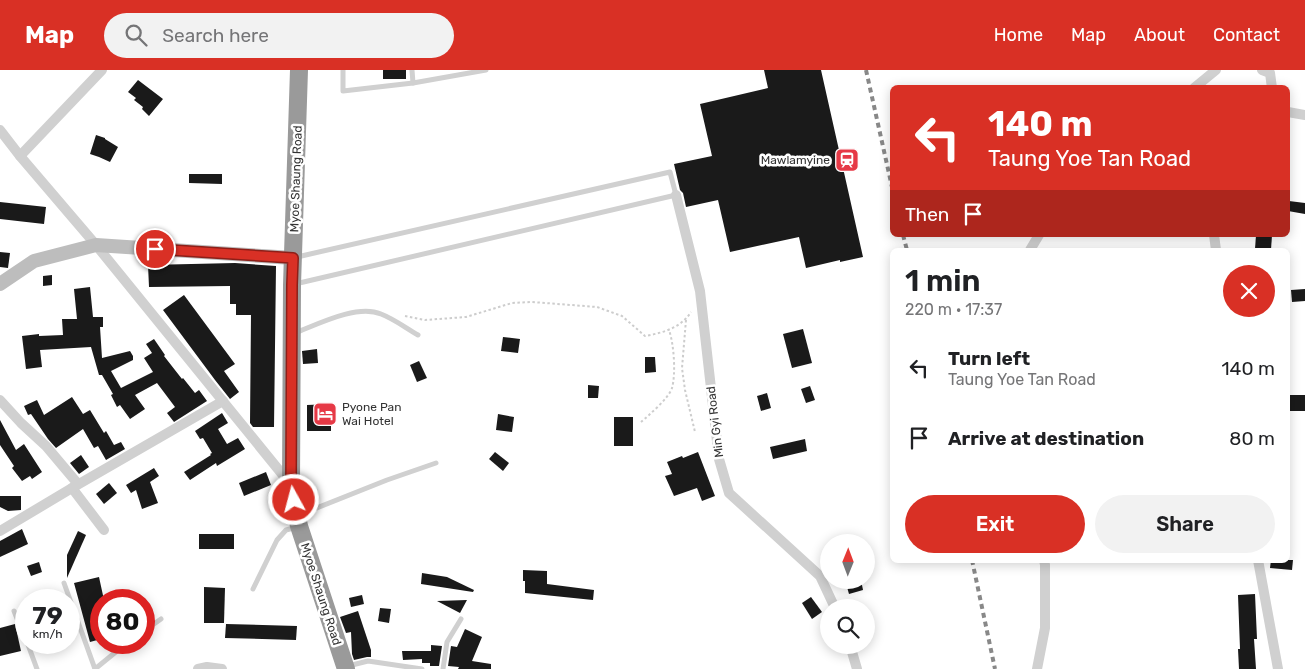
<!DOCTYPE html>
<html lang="en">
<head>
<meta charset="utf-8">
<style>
	:root { --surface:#fff; --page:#f2f2f2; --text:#202124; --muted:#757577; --accent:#d93025 }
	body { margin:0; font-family:Rubik,sans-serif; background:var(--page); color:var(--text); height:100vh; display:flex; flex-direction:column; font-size:19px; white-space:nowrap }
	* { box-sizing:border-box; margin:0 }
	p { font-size:16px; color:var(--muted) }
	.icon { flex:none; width:28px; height:28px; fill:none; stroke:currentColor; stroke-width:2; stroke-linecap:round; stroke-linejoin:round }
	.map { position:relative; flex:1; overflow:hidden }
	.side { position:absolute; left:890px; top:178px; width:400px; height:315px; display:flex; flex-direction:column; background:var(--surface); border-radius:8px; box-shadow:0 2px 12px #0003 }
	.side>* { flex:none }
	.hud { position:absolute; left:890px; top:15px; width:400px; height:152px; border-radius:8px; box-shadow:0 2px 12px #0003; background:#d93025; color:#fff; overflow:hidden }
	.needle { width:32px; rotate:1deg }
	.controls { position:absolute; left:820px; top:464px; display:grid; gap:10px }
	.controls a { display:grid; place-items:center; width:55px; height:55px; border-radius:50%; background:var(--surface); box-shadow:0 2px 12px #0003; font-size:25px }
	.speed { position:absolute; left:15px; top:519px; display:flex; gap:10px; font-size:25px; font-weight:700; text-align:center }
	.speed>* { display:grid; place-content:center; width:65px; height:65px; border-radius:50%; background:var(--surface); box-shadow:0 2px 12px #0003; line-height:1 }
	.speed small { font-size:12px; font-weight:400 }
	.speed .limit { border:8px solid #d22; background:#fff; color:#111 }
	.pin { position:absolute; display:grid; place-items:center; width:42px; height:42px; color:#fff; margin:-21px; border:2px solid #fff; border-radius:50%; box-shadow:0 1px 5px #0007 }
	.me { position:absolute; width:55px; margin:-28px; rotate:353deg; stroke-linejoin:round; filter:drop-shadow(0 0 4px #0008) }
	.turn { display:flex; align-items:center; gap:18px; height:105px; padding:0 15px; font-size:22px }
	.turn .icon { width:65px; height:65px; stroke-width:2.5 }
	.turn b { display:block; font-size:35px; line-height:42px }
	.then { display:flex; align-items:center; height:48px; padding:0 15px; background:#0003; gap:10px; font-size:19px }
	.round { display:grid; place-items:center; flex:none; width:52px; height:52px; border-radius:26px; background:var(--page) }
	.summary { display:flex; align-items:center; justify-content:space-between; height:85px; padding:0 15px }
	h1 { font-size:30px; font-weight:600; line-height:38px }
	.primary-button { display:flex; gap:10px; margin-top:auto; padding:10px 15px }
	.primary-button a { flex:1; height:58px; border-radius:30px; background:var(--accent); color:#fff; font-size:20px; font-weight:600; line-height:58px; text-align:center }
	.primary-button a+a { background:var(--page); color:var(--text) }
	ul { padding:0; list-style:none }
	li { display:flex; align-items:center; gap:15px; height:70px; padding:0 15px }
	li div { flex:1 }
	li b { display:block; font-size:19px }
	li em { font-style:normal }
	header { display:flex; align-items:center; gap:30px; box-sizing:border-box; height:70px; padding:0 25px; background:var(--accent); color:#fff }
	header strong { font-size:24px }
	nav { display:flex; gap:28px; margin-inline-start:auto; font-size:18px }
	.search { width:350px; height:45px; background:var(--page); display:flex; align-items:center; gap:12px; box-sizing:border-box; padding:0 18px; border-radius:28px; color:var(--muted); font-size:19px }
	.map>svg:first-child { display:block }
	.building { fill:#1a1a1a }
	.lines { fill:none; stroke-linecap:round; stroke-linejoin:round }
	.path { stroke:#cdcdcd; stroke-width:2; stroke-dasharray:2.5 2.5; stroke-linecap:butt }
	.lane { stroke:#d0d0d0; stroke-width:5 }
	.street { stroke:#d0d0d0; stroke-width:10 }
	.secondary { stroke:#bdbdbd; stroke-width:14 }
	.highway { stroke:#9a9a9a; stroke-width:18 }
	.rail { stroke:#888; stroke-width:4; stroke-dasharray:5 4; stroke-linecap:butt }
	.route-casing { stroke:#8d1f18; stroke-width:12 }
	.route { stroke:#d93025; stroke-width:9 }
	.labels { text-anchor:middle; stroke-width:5; stroke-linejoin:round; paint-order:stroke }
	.poi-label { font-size:12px; fill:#333; stroke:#fff; text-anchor:end }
	.street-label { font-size:12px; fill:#333; stroke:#fff }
</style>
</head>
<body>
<header>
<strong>Map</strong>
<div class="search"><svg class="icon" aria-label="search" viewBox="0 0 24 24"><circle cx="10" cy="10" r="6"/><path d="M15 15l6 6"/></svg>Search here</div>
<nav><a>Home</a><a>Map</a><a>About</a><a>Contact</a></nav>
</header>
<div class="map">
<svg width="1305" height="599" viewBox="0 0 1305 599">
	<rect width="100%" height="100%" fill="#fff"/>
	<!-- building -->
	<g class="building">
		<rect x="383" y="0" width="23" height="9"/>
		<path d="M764,0H821L863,187L840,192V190L806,198L799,167L730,182L718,130L686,137L683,123L680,120L674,94L712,86L700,34L768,18Z"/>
		<path d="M138,10L163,29L149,46L142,39L143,37L134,30L136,28L128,22Z"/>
		<path d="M96,65L105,68V69L118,77L110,92L99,87L90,84Z"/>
		<path d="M189,104H222V114L189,113Z"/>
		<path d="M1289,131L1305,133V144L1288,141Z"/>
		<path d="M0,132L46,137L44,154L0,149Z"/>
		<path d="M1256,165H1272L1271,180L1255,179Z"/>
		<path d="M0,182L10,183L8,198L0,197Z"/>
		<path d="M235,193L276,196L274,357H253L250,353L251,245H236V234H230V216L149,217L148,195Z"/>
		<path d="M52,205V215L43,216V206Z"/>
		<path d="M90,217L93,247H103V257H100L102,288L130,281L133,286V290L111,301L121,318L153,302L144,288L152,283L146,274L154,269L165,285L164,286L182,309L183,308L195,323L199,320L207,331L174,352L167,343L175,337L157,313L135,325L145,339L130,349L120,335L117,337L111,325L113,324L102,305H99L91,277L40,280L42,297L26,299L22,266L39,264V266L63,265L62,249H77L74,219Z"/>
		<path d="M1305,219V231L1292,232L1291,220Z"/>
		<path d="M184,225L235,294L224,301L239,322L230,329L215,310L163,240Z"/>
		<path d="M803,259L812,293L792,298L783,264Z"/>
		<path d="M503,267L520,269L518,283L501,281Z"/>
		<path d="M317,279L318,293L303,294L302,281Z"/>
		<path d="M645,287H655L656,302L645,303Z"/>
		<path d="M419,291L427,308L417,312L410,295Z"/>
		<path d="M588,315L599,316L598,328H588Z"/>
		<path d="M810,316L815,330L806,333L801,319Z"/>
		<path d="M767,323L771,338L761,341L757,326Z"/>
		<rect x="1288" y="325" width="17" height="16"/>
		<path d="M72,327L83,344L90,340L104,363L106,361L114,375L121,372L125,379L106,390L98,376L94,378L83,359L56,378L48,369L31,344L28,345L24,336L37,330L44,345Z"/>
		<path d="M331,334V361H307V335Z"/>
		<path d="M222,343L228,353L218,359L227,374L238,368L245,379L217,396L216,393L190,410L184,402L211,385L210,384L212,383L203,368L200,369L195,361Z"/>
		<path d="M498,344L514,347L512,362L496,360Z"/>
		<rect x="614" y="347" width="19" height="29"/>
		<path d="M0,350L16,380L24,374L42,402L32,409L30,406L22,411L12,398L14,396L0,375Z"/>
		<path d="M805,369L807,381L773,389L770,377Z"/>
		<path d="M495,382L509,393L503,401L489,389Z"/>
		<path d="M698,382L715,426L702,431L697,418L674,426L665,406L672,404L667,392L682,386L683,388Z"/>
		<path d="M81,385L89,397L79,404L70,393Z"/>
		<path d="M154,398L159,406L150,412L158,433L142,439L136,420L131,423L126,415Z"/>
		<path d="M266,402L271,415L244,426L239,413Z"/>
		<path d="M109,413L117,423L104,434L96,424Z"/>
		<rect x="306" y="420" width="10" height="10"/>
		<path d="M0,426H21V440L8,441L0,437Z"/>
		<path d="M22,459L28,474L0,487V471Z"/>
		<path d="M78,461L86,465L67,508V485Z"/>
		<rect x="199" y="464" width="35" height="15"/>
		<path d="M1271,490H1293L1292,500L1270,498Z"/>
		<path d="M39,492L42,502L31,506L27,496Z"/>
		<path d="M523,500L547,501V514L594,520L593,530L525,523V511H523Z"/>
		<path d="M422,503L447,507L474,520L473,522L421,514Z"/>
		<path d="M99,507L104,530H101V569L90,572L74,513Z"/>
		<path d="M845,510H861L863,520L849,524Z"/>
		<path d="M204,517L225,518L224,553H204Z"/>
		<path d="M1255,524L1257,569H1254L1256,599H1239L1238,579H1240L1238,525Z"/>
		<path d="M362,525L364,534L351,537L349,528Z"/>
		<path d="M811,527L822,542L812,549L802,533Z"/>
		<path d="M467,530L460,543L437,531Z"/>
		<path d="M380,538L391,539L389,553L378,551Z"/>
		<path d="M358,541L371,580V587H367L354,590L352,584L351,562L346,563L340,547Z"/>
		<path d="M15,554L21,581L0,586V558Z"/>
		<path d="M226,554L297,556L296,570L225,568Z"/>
		<path d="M465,559L482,567L472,591L491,594V599H458L459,597L448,596L451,576L457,577Z"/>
		<path d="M431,575L442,576L439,596H430V593H422V589L403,590L402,581H431Z"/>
	</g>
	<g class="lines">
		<!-- path -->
		<g class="path">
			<path d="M405,246L425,250L466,247L512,233L532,232L597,237L622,246L645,266C662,263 681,258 691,242"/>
			<path d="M686,250L682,298L685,320L695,362"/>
			<path d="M641,352C649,345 669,328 672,318C676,304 674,274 669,260"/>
		</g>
		<!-- lane -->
		<g class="lane">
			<path d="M343,0V21L413,13L486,0"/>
			<path d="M412,0L413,13"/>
			<path d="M295,214L676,125L670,102L297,187"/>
			<path d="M295,263C318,254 357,234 381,244C394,249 406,258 418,265"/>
			<path d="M299,445L387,410L436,393"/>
			<path d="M64,513L95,599"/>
			<path d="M253,519L277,470L286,460L297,457"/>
			<path d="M14,541L26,571"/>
			<path d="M144,561L161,549"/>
			<path d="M27,572L37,599"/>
			<path d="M348,596L368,591L422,599"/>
			<path d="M95,599L128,572"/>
			<path d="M443,599L447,572L461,549"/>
		</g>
		<!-- street -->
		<g class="street">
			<path d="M1262,0L1270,3L1272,18"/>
			<path d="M1194,18L1216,0"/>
			<path d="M1288,42L1305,45"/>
			<path d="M0,60L20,86L96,175L291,415"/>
			<path d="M20,86L102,0"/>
			<path d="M676,125L700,221L719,389L729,423L820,506L835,538"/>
			<path d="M1214,165L1216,180"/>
			<path d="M1030,180L1039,165"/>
			<path d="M0,330L21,353L46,376L78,414"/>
			<path d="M72,418L104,460"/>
			<path d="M0,461L72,418L223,331"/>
			<path d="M1258,490L1278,599"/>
			<path d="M850,575L857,599"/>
			<path d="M198,599L207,597L222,599"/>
			<path d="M1037,599L1045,558V495L1044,490"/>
		</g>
		<!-- secondary -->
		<path class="secondary" d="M0,214L34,191L96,175L293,188"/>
		<!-- highway -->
		<path class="highway" d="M299,0L292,215L291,415L299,456L346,599"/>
		<!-- rail -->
		<g class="rail">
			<path d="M866,0L892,117"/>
			<path d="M903,165L907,180"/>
			<path d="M972,490L995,599"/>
		</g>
	</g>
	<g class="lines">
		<!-- route casing -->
		<g class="route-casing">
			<path id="route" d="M155,179L293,188L292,215L291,415L294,430"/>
		</g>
		<!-- route -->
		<use href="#route" class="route"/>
	</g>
	<!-- icons -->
	<defs>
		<g id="station-square" transform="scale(1.25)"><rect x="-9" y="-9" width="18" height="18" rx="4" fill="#e63946" stroke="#fff"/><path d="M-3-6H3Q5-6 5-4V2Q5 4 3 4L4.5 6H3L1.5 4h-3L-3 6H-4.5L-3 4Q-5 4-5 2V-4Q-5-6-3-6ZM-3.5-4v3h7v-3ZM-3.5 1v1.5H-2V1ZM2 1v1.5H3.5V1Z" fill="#fff"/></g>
		<g id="hotel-square" transform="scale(1.25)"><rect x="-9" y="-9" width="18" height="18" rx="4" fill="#e63946" stroke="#fff"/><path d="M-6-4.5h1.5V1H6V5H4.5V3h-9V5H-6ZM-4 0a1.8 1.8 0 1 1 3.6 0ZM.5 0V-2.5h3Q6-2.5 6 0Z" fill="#fff"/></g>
	</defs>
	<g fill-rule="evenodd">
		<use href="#station-square" x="847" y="90"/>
		<use href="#hotel-square" x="325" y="344"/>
	</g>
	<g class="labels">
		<!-- poi labels -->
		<g class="poi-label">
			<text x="830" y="94">Mawlamyine</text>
			<text x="342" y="341" text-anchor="start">Pyone Pan<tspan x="342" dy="14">Wai Hotel</tspan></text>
		</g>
		<!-- street labels -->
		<g class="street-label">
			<text transform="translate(296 109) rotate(-88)" y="4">Myoe Shaung Road</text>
			<text transform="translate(715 352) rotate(-97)" y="4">Min Gyi Road</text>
			<text transform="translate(321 524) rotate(72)" y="4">Myoe Shaung Road</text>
		</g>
	</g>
</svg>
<div class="controls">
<a><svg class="needle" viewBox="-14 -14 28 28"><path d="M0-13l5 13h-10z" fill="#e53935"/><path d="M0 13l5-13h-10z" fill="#757577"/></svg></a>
<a><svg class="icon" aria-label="search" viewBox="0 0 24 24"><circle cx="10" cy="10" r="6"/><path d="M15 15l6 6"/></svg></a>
</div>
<div class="speed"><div>79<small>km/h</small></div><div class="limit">80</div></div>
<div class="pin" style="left:155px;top:179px;background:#d93025"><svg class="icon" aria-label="arrive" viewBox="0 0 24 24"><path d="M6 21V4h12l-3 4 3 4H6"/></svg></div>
<svg class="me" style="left:294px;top:430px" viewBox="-20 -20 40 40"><circle r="17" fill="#d93025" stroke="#fff" stroke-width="3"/><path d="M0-11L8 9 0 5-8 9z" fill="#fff"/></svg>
<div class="hud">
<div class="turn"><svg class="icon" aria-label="left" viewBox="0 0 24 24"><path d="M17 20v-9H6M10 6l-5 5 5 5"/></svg><div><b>140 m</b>Taung Yoe Tan Road</div></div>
<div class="then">Then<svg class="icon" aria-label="arrive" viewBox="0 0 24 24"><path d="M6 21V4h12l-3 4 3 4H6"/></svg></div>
</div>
<section class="side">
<div class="summary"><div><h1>1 min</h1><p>220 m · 17:37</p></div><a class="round" style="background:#d93025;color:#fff"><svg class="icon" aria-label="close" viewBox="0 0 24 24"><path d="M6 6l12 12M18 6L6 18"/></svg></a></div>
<ul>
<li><svg class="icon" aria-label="left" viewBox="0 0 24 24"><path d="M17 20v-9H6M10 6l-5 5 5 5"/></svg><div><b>Turn left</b><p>Taung Yoe Tan Road</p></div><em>140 m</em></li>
<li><svg class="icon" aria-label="arrive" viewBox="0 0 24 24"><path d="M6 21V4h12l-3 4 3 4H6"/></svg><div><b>Arrive at destination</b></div><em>80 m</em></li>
</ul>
<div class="primary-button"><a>Exit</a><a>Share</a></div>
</section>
</div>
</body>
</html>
